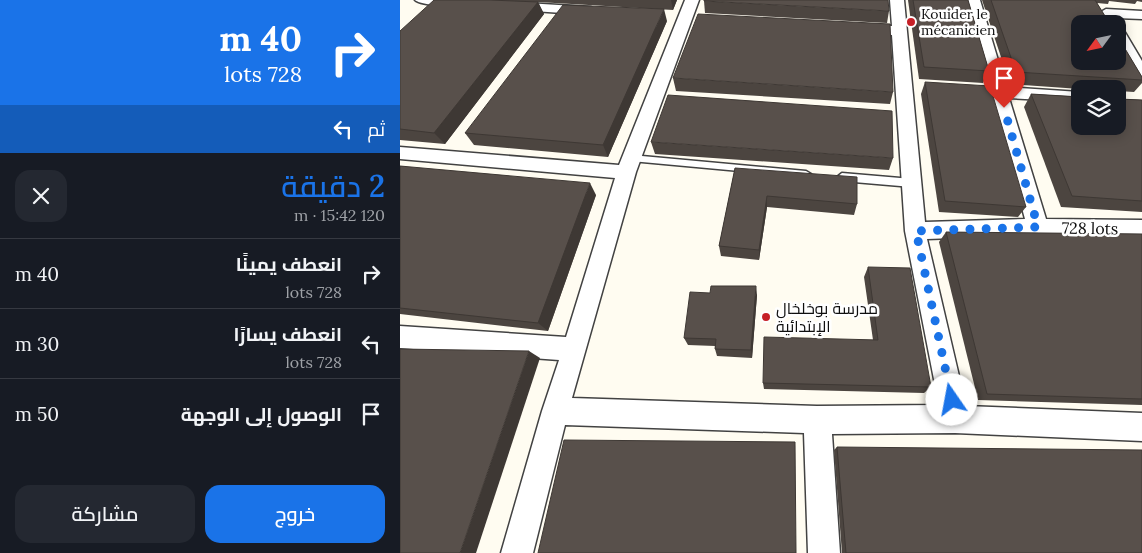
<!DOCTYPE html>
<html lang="ar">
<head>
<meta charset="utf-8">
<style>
	:root { --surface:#171b24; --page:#242831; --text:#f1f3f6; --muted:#9ea1a6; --line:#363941; --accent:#1a73e8 }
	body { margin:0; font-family:Lora,Cairo,serif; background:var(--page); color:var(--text); direction:rtl; height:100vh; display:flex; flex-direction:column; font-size:19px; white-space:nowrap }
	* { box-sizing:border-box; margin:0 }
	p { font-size:16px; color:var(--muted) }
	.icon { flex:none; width:28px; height:28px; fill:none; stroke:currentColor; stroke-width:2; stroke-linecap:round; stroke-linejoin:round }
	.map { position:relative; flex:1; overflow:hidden; direction:ltr }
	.side { display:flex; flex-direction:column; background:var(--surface); width:400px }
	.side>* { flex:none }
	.top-card { background:#1a73e8; color:#fff; overflow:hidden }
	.needle { width:32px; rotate:237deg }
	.tools { position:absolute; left:671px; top:15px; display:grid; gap:10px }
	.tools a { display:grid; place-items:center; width:55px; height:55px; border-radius:10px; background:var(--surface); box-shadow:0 2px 12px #0003; font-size:25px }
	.pin { position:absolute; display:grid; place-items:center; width:42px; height:42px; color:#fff; margin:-51px -21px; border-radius:50% 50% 50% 0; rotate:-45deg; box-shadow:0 0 5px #0007 }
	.pin .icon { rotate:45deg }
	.me { position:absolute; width:55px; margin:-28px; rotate:348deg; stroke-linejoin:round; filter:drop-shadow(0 0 4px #0008) }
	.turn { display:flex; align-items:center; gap:18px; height:105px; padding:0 15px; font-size:22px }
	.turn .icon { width:65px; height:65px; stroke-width:2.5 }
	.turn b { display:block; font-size:35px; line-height:42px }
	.then { display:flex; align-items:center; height:48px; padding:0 15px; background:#0003; gap:10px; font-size:19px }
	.round { display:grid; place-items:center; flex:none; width:52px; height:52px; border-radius:15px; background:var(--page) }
	.overview { display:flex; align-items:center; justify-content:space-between; height:85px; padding:0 15px }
	h1 { font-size:30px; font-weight:600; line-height:38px; color:var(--accent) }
	.cta { display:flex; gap:10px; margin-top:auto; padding:10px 15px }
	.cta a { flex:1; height:58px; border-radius:15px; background:var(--accent); color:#fff; font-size:20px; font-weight:600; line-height:58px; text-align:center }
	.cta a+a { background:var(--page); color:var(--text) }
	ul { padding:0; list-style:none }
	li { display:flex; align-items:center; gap:15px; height:70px; padding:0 15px; border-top:1px solid var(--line) }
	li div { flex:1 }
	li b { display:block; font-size:19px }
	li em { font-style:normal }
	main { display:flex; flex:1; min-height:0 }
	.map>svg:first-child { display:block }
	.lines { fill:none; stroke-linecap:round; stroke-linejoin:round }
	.lane-casing { stroke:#424242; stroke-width:3 }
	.street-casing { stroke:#424242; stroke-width:3 }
	.lane { fill:#fff; fill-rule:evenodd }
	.street { fill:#fff; fill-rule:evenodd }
	.wall { fill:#4c4540 }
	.shaded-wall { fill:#3e3834 }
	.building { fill:#58504b; stroke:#3e3834 }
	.route { stroke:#1a73e8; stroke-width:9; stroke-dasharray:0 16.2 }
	.poi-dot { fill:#c62027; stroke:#fff; stroke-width:2 }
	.labels { text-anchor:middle; stroke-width:5; stroke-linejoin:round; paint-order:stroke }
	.far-poi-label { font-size:14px; fill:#0f0f0f; stroke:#fff; text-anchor:start }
	.street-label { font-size:16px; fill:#0f0f0f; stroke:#fff }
	.poi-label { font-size:16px; fill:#0f0f0f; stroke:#fff; text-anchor:start }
</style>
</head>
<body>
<main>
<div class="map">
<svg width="742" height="553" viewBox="0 0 742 553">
	<rect width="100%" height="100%" fill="#fffcf1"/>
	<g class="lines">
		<!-- lane casing -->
		<g class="lane-casing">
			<g id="lane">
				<path d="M231,155L406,171L411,174L406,177L231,161L226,158Z"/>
				<path d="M442,173L512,179L517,183L512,187L442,181L437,177Z"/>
			</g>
		</g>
		<!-- street casing -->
		<g class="street-casing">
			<g id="street">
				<path d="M15,0H68L71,3C65,9 21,6 15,0Z"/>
				<path d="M285,0H299L236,172L172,398L417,406L539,405L505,231L492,35L460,32L455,31L453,28L455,25L460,24L492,26L490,0H504L525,222L625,219L592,97L579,95L577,91L579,87L590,86L566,0H580L606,87L680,92V102L609,98L646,219L742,220V236L638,235L527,239L566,406L742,413V441L555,433L432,434L440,553H408L404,433L165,425L133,553H101L142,411L159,360L0,348V326L166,337L215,178L0,159V147L219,165Z"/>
				<path d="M110,2L191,7L198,11L191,15L105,9L103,6Z"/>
				<path d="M706,9L742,11V19L716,18L720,24L718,27V24H706L699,13Z"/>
				<path d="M718,28L723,29L742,61V79L736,77L718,44Z"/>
			</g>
		</g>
		<!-- lane -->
		<use href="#lane" class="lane"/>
		<!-- street -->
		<use href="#street" class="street"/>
	</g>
	<!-- wall -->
	<g class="wall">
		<path d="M92,0H277L273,10L138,2L144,14L45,144L0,140V31Z"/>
		<path d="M508,0H568L589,71L583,83L519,79Z"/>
		<path d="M582,0H742V2L737,1L735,4L709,1L708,4L697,3L742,77V83L734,92L718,91V89H680L610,84Z"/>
		<path d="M304,1L489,11L487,23L305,13Z"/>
		<path d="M267,21L208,157L74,145L65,133Z"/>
		<path d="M273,78L493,92L490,104L276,91Z"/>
		<path d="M525,82L626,207L618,217L539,212L521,94Z"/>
		<path d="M631,94L742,100V212L661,207L624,107Z"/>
		<path d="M251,142L493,158L489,170L255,154Z"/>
		<path d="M0,166L196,195L148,331L0,314Z"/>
		<path d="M335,168L457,204L454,215L367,207L359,260L321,256L319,246Z"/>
		<path d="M546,232L742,234V405L578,400L539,242Z"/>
		<path d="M468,267L531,387L524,393L364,389L363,383L473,340L464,277Z"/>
		<path d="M357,295L352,358L317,356L315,349V346L288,345L284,338Z"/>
		<path d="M437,447L742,553H442L434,450Z"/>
	</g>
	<!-- shaded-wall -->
	<g class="shaded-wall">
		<path d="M271,0H277L273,10Z"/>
		<path d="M138,2L144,14L45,144L34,133Z"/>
		<path d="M264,9L267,21L208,157L203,145Z"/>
		<path d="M190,183L196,195L148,331L138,323Z"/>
		<path d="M367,196V207L359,260V250Z"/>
		<path d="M356,286L357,295L352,358L351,350Z"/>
		<path d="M129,351L140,358L76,553H60Z"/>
	</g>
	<!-- building -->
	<g class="building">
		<path d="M34,0H90L138,2L34,133L0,129V31Z"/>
		<path d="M304,0H488L489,11L304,1Z"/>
		<path d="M513,0H568L589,71L524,67Z"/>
		<path d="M591,0H695L710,24H680V61H718V37L742,77V80L616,72Z"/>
		<path d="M163,5L264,9L203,145L65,133Z"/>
		<path d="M298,14L490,24L493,92L273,78Z"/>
		<path d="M525,82L590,86L626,207L545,201Z"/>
		<path d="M631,94L680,97V126H718V99L742,100V201L672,196Z"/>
		<path d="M268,95L492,111L493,158L251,142Z"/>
		<path d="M0,166L190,183L138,323L0,308Z"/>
		<path d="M335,168L457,177V204L367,196L359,250L319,246Z"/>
		<path d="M546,232L742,234V399L587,394Z"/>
		<path d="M468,267L510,268L531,387L363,383L364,337L478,340Z"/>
		<path d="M311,286H356L351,350L315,349L316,339L284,338L290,292L310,293Z"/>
		<path d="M0,349L129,351L60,553H0Z"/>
		<path d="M164,440L395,442L396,553H138Z"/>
		<path d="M437,447L742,450V553H446Z"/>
	</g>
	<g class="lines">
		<!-- route -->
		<path class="route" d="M552,400L516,231L638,227L604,108"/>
	</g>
	<!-- markers -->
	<g class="poi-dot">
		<circle cx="511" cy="22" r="5"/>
		<circle cx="366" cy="317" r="5"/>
	</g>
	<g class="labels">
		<!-- far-poi labels -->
		<g class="far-poi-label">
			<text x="521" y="19">Kouider le<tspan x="521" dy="16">mécanicien</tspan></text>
		</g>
		<!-- street labels -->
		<g class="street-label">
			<text transform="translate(690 228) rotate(1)" y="6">728 lots</text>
		</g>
		<!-- poi labels -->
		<g class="poi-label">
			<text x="376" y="314">مدرسة بوخلخال<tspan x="376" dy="18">الإبتدائية</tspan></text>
		</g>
	</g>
</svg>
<div class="tools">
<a><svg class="needle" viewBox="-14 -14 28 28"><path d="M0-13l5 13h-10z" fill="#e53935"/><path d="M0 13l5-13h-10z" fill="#9ea1a6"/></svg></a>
<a><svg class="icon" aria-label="layers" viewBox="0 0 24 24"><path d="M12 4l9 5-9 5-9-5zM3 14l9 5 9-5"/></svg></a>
</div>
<div class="pin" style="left:604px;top:108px;background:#d93025"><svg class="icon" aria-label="arrive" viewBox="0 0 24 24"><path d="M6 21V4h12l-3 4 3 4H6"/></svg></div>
<svg class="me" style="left:552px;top:400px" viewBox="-20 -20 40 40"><circle r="19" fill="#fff"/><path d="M0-13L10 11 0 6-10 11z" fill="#1a73e8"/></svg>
</div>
<section class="side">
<div class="top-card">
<div class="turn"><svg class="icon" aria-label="right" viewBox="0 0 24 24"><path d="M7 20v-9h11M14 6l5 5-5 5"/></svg><div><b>40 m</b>728 lots</div></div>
<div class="then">ثم<svg class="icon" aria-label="left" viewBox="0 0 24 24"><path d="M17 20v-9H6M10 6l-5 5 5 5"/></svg></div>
</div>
<div class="overview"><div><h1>2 دقيقة</h1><p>120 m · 15:42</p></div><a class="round"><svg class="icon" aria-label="close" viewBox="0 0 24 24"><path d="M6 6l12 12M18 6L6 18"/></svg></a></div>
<ul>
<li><svg class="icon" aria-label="right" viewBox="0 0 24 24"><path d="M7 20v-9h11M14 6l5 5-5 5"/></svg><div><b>انعطف يمينًا</b><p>728 lots</p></div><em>40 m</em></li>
<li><svg class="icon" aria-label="left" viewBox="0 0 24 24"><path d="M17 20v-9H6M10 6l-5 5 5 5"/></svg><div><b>انعطف يسارًا</b><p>728 lots</p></div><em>30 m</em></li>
<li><svg class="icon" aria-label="arrive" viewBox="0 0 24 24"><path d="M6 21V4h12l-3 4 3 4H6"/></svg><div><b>الوصول إلى الوجهة</b></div><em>50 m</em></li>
</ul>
<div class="cta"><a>خروج</a><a>مشاركة</a></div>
</section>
</main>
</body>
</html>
